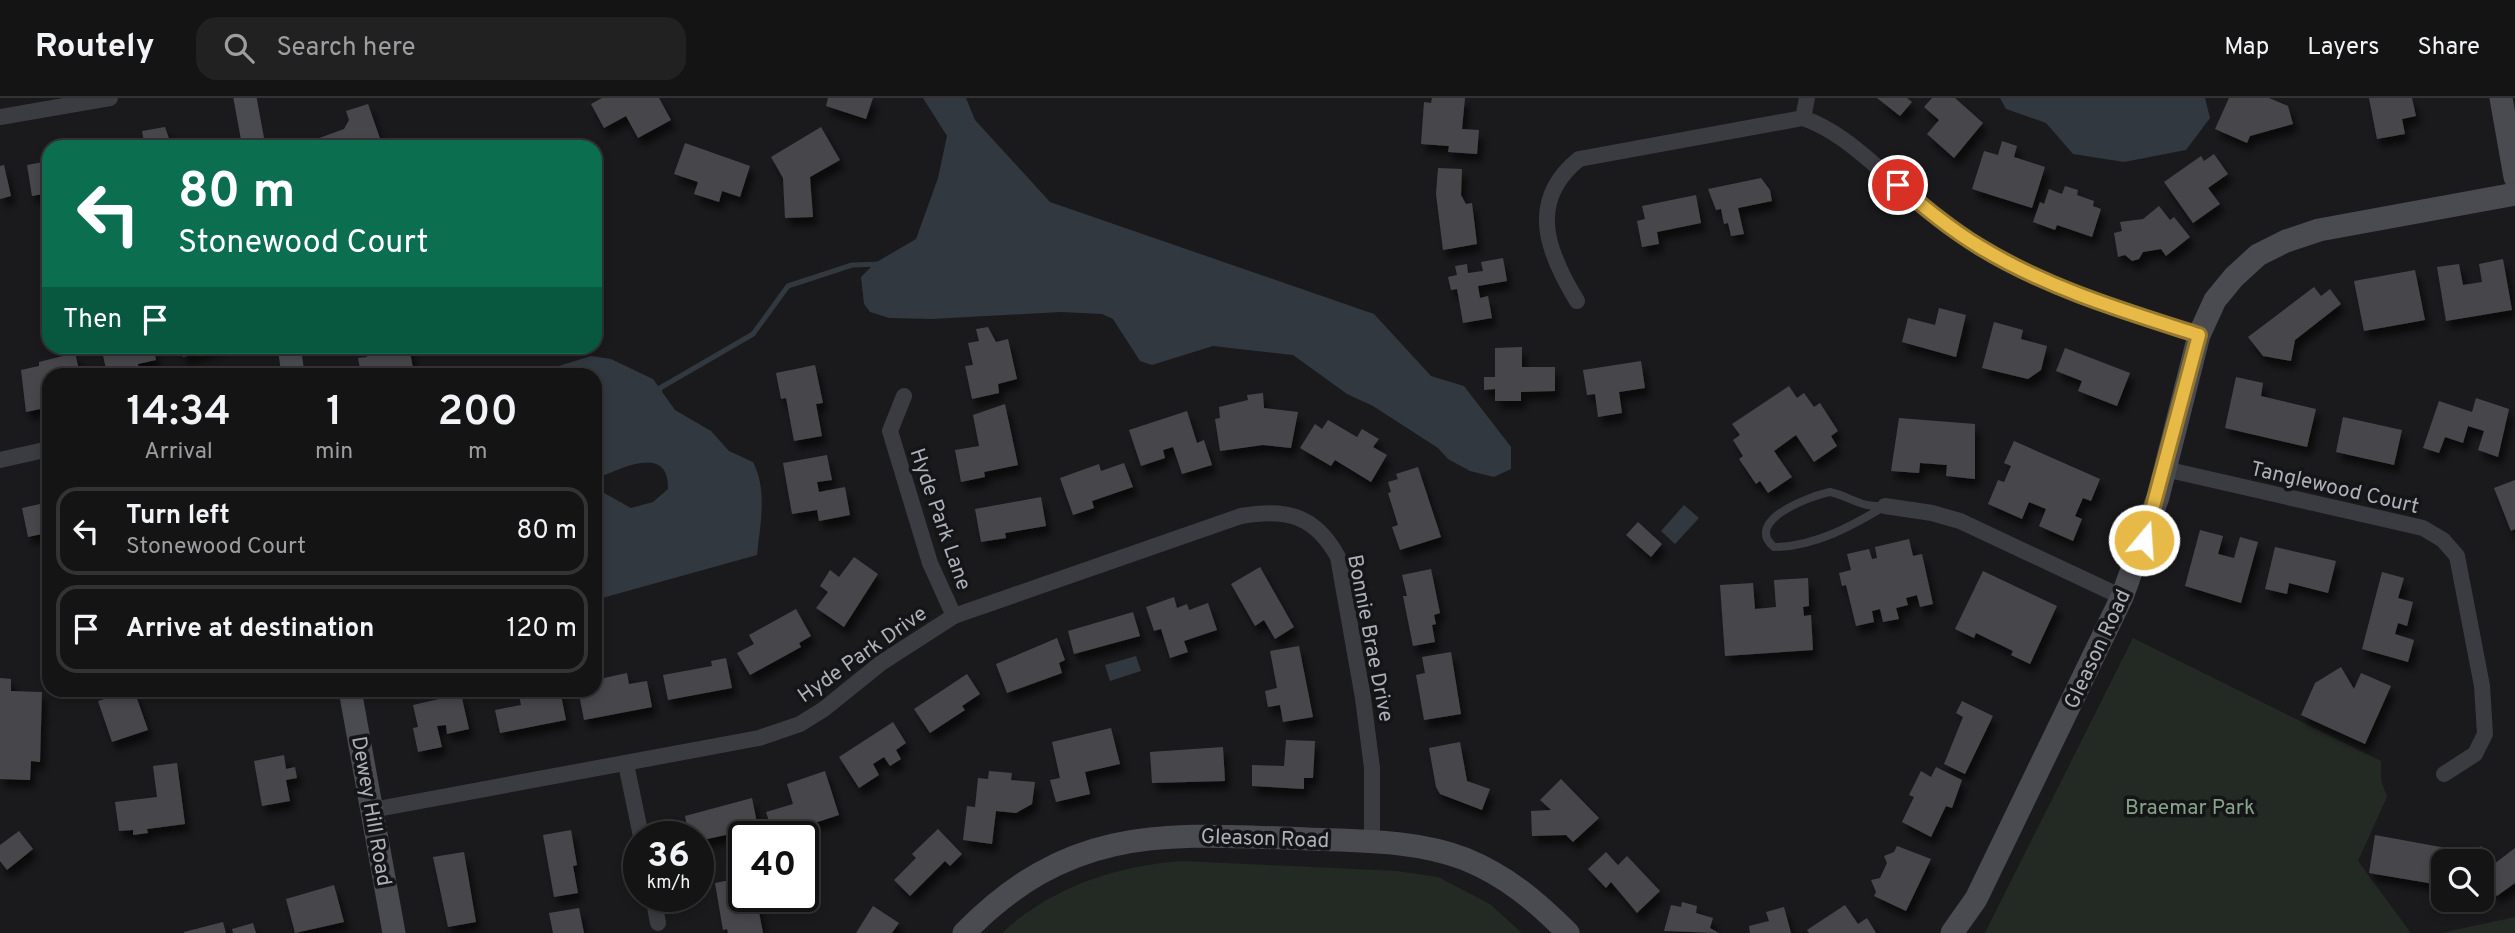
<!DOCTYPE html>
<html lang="en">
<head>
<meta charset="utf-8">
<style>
	:root { --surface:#141415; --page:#212122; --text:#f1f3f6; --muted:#9d9ea0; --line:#333334 }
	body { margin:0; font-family:Overpass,sans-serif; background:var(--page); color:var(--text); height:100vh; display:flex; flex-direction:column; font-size:26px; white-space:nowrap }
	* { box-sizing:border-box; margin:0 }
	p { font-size:23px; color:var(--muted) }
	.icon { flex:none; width:38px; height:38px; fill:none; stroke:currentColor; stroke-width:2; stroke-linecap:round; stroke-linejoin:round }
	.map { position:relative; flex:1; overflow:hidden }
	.side { position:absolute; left:42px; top:270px; width:560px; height:329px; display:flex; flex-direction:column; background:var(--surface); border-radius:21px; box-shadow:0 4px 10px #0003,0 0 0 2px var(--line) }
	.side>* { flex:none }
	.banner { position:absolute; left:42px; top:42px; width:560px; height:214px; border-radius:21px; box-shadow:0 4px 10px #0003,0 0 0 2px var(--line); background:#0b6e4f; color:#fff; overflow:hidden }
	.controls { position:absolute; left:2431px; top:751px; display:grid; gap:14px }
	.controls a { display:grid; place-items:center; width:63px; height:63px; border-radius:14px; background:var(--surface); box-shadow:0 4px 10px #0003,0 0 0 2px var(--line); font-size:35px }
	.speed { position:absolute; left:623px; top:723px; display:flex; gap:14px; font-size:35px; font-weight:700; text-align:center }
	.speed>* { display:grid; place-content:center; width:91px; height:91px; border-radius:50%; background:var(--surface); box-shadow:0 4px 10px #0003,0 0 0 2px var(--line); line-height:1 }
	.speed small { font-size:18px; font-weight:400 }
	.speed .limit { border:4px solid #111; border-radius:10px; background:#fff; color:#111 }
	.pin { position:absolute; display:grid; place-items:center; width:60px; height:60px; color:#fff; margin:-30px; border:4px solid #fff; border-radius:50%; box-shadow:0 2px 7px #0007 }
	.me { position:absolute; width:77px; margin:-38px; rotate:18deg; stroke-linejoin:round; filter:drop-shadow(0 0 5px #0008) }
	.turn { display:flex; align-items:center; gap:24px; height:147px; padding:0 21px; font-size:32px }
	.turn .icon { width:91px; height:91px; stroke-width:2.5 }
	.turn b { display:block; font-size:49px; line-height:60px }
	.then { display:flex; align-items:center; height:66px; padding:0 21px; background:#0003; gap:14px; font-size:26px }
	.eta { display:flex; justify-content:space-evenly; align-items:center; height:119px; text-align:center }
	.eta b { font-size:42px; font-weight:600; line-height:49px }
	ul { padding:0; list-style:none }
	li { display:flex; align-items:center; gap:21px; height:88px; margin:0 14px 10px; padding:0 7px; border:4px solid var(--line); border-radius:21px }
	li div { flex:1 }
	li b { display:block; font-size:26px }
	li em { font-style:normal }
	header { display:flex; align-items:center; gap:42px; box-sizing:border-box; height:98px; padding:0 35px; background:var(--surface); border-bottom:2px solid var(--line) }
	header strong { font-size:33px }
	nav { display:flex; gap:38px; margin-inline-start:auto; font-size:24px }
	.search { width:490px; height:63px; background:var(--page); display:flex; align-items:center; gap:18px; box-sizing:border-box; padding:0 24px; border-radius:21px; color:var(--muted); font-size:26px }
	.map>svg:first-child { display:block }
	.green { fill:#222a23 }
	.water { fill:#31383f }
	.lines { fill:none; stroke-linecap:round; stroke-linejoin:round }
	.stream { stroke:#31383f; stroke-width:5 }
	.building { fill:#47474c; filter:url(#shadow) }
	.lane { stroke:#3b3c41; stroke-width:8 }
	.street { stroke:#3b3c41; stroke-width:16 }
	.secondary { stroke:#494b51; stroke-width:23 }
	.route-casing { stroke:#96792e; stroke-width:18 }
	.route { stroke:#e7ba47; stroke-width:12 }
	.labels { text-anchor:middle; stroke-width:7; stroke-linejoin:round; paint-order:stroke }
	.street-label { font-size:21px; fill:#adb1bb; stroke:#151517 }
	.park-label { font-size:21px; fill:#86a489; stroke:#151517 }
</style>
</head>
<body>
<header>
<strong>Routely</strong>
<div class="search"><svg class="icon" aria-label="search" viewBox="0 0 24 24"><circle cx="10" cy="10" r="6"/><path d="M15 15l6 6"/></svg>Search here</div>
<nav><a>Map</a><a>Layers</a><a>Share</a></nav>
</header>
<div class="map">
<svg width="2515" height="835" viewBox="0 0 2515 835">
	<defs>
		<filter id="shadow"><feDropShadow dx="4.5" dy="8" stdDeviation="3.5" flood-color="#0009"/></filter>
	</defs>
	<rect width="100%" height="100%" fill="#1a1a1c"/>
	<!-- green -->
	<g class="green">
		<path d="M2133,540L2381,663V682L2387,699L2358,763L2411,835H1985Z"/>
		<path d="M1182,763L1397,773L1438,779L1490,806L1522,835H1002C1051,789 1116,768 1182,763Z"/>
		<path d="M2515,819V835H2441Z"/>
	</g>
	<!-- water -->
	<g class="water">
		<path d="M923,0H966L975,22L1050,104L1374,216L1431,278L1464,288L1511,349V371L1494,379L1470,373L1448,361L1438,350L1373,308L1347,296L1293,257L1213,248L1152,267L1140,263L1113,221L1102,216L1061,214L932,221L889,220L870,214L864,206L861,179L875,165L916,141L938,80L947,38Z"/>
		<path d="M2000,0H2205L2210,20L2186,52L2124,64L2073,56L2046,25L2006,11Z"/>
		<path d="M591,258L611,261L653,281L675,312L711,333L729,353L753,364C768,393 760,427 757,457L595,502V390L631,410L653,404L668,391C669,344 619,372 595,381V276H533Z"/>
		<path d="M1684,407L1699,420L1675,446L1661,433Z"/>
		<path d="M1136,558L1141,573L1110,583L1105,567Z"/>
	</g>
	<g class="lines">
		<!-- stream -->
		<path class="stream" d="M659,295L660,290L753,236L788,188L852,167L880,166"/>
	</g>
	<!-- building -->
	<g class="building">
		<path d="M602,0H659L671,22L638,40L626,18L604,30L591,6Z"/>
		<path d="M828,0H873L866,21L826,8Z"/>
		<path d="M1432,0H1465L1462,31L1479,32L1477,56L1448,54L1449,48L1421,46L1424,4L1431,5Z"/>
		<path d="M1877,0H1907L1912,4L1900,18Z"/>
		<path d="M1932,0H1955L1983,25L1954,60L1927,36L1939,22L1924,9Z"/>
		<path d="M2229,0H2269L2288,8L2293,26L2250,38L2247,45L2215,31Z"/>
		<path d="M2369,0H2412L2416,18L2402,21L2405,36L2377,41Z"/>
		<path d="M368,6L383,49H313L311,43L344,31L349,22L346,13Z"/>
		<path d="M165,29L172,49H131V46L144,44L142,33Z"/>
		<path d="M821,29L840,62L810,79L813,119L785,120L783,80L771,59Z"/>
		<path d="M2002,43L2017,48L2014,59L2045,69L2032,110L1972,91L1984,53L1998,57Z"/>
		<path d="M685,45L750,68L740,99L722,93L719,104L694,96L698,84L674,76Z"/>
		<path d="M2214,56L2228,76L2208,90L2220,106L2193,125L2164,84L2201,58L2204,63Z"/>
		<path d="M49,63V95L32,98L27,67Z"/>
		<path d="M4,67L11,98L0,101V68Z"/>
		<path d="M1438,70L1462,71L1461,97L1466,106L1472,105L1477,146L1443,152L1436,96Z"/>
		<path d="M1761,80L1770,92L1772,103L1738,110L1744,136L1731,138L1728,125L1724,126L1721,111L1716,112L1708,91Z"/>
		<path d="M2065,88L2078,92L2077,97L2094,103L2093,108L2101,111L2092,139L2057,127L2055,132L2033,124L2040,104L2044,106L2049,91L2062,96Z"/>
		<path d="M1696,97L1701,125L1657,134L1659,146L1642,149L1637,123L1645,121L1642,108Z"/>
		<path d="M2159,108L2170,122L2174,119L2190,139L2166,158L2161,151L2143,154L2139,161L2132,163L2125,157L2118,159L2114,135L2122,133L2120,124L2143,121Z"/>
		<path d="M1503,160L1507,183L1478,188L1480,200L1488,198L1492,220L1463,225L1457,191L1451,192L1448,179L1457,177L1455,168L1467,166L1468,175L1483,173L1481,164Z"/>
		<path d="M2503,161L2512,212L2446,223L2437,169L2459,166L2463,187L2482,184L2479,166Z"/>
		<path d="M2415,172L2425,222L2364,233L2354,183Z"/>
		<path d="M2314,189L2321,198L2330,191L2341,206L2295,242L2291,263L2263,258L2248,239Z"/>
		<path d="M1939,210L1966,217L1956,259L1902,244L1908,220L1935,227Z"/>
		<path d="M1994,224L2023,232L2021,241L2047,248L2041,272L2028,281L1982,270Z"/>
		<path d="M988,229L996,244L1008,241L1017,281L998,286L999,295L972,301L965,268L973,267L968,245L979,243L976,231Z"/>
		<path d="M101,248H153L156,262L138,266L139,274L107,276Z"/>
		<path d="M180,248H220V249L183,259Z"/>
		<path d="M365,248H409L414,276H361L358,260L367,259Z"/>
		<path d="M1522,249V269H1555V293L1521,294V303H1495V291L1484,292V279H1495V250Z"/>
		<path d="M2065,250L2130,275L2117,308L2078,293L2082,283L2056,273Z"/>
		<path d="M75,255L80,276H49V295L42,297L45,310L26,314L21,272L39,268V264Z"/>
		<path d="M1641,263L1645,290L1619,294L1622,315L1598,319L1595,296L1587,297L1583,272Z"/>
		<path d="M815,267L823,305L816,306L822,338L794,343L786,300L781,301L776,275Z"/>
		<path d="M2236,279L2263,285L2261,298L2316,311L2307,349L2225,330Z"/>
		<path d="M1789,288L1797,300L1804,295L1814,309L1820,305L1838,333L1831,338L1837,348L1814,364L1796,337L1774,353L1792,379L1768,395L1760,383L1756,386L1739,361L1743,358L1733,342L1740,337L1732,326Z"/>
		<path d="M1263,295L1264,310L1298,314L1291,350L1263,347L1220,353L1215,321L1220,320L1219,309L1248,302L1247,297Z"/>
		<path d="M2476,300L2509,311L2498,359L2478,352L2484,333L2468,328L2463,345L2445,339L2439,355L2423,350L2439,303L2472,314Z"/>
		<path d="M1005,306L1018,367L984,374L985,379L961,384L955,352L979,348L973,317Z"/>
		<path d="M1187,313L1197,345L1204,342L1212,367L1182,376L1173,349L1163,352L1165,360L1141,368L1129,332Z"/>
		<path d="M2343,319L2402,332L2394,367L2336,354Z"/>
		<path d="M1899,320L1975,326V381L1946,378L1947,367L1920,365L1919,375L1891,373Z"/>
		<path d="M1328,322L1357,339L1362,331L1379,341L1373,349L1387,357L1371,384L1335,362L1331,368L1300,350L1315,326L1322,331Z"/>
		<path d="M2014,343L2100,381L2091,403L2083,400L2075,418L2082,421L2073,443L2039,428L2046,411L2029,404L2022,421L1988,406L1998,382L2004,384L2011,368L2004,365Z"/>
		<path d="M827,357L832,382L817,384L819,394L845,389L850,417L819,423L817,412L792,416L783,365Z"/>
		<path d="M1124,365L1133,389L1092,403L1094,410L1073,417L1060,380L1099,366L1101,373Z"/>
		<path d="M1418,369L1441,439L1400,452L1392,429L1398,427L1388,395L1391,394L1388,384L1398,381L1396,376Z"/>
		<path d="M2515,382V431L2511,433L2494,390Z"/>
		<path d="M1041,399L1046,428L1005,435L1006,440L981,444L975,411Z"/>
		<path d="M49,404V443L46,435L28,439L22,410Z"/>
		<path d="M1638,424L1662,446L1651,459L1626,437Z"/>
		<path d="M2200,432L2223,438L2218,456L2234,460L2240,439L2258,444L2241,505L2185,488Z"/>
		<path d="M1909,441L1913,458L1922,456L1933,506L1920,509L1917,497L1906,500L1908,507L1896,510L1899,521L1883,524L1880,511L1872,513L1874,524L1856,528L1846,487L1842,488L1839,475L1851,472L1847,456L1869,451L1872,461L1877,460L1875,449Z"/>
		<path d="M2275,449L2336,463L2328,495L2289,485L2287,496L2265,491Z"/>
		<path d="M854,459L878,476L844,529L816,510L828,494L820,488L830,472L839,479Z"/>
		<path d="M1260,469L1294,529L1275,541L1264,522L1255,528L1231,486Z"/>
		<path d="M1431,471L1440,515L1434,517L1436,526L1432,527L1435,544L1413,548L1403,498H1407L1402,477Z"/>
		<path d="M1983,473L2057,508L2030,566L2011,557L2013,553L1976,535L1974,540L1955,531Z"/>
		<path d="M2382,474L2404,480L2398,500L2413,504L2407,528L2398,525L2395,536L2414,542L2408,564L2362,551Z"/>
		<path d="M1808,480L1809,508L1803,509L1804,518L1811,517L1813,552L1725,558L1720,487L1753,485L1755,511L1776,509L1774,482Z"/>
		<path d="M1174,499L1177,510L1187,506L1189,512L1208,505L1217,532L1184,543L1188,554L1170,560L1161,531L1154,533L1146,509Z"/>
		<path d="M796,511L811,538L799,545L801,549L750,577L737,555L754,546L749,537Z"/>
		<path d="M1133,514L1140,538L1074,556L1068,533Z"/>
		<path d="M1057,540L1065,562L1059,565L1062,575L1007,595L996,566Z"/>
		<path d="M1299,548L1313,619L1283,624L1280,607L1268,609L1265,593L1277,590L1270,553Z"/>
		<path d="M1451,554L1461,616L1424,622L1416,577L1425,575L1422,559Z"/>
		<path d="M726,560L732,590L668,602L663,577L712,568L711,563Z"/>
		<path d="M2341,569L2354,591L2361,575L2391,588L2365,646L2301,617L2315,585Z"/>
		<path d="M627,575L629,586L647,583L652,609L584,622L579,596L585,595V592H595V582Z"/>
		<path d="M967,576L980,596L962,608L965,612L930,635L914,611Z"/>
		<path d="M0,580L11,581V593L42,594L40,664L31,663L30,682L0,681Z"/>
		<path d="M134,592L148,632L112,644L98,603Z"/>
		<path d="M518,592H560L566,622L500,635L495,612L521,607Z"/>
		<path d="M461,596L469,631L447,636L446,627L437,628L442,649L418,654L413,630L418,629L413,607Z"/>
		<path d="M1962,603L1993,618L1965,676L1944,666L1963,619L1956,615Z"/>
		<path d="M893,624L906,645L896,652L901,661L890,668L884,659L873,666L879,677L859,690L839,659Z"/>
		<path d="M1111,630L1120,666L1085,674L1090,696L1056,704L1050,682L1060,680L1052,644Z"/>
		<path d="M1286,642L1315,643L1313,680H1304V691L1252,688V667L1284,668Z"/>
		<path d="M1460,644L1467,683L1490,691L1482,712L1440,696L1436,689L1429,650Z"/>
		<path d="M1223,649L1225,683L1152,685L1150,654Z"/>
		<path d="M284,657L286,671L295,669L297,680L286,682L290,703L262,708L254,663Z"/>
		<path d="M177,665L185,726L147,731L148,735L133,737V732L119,733L115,704L157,699L153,668Z"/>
		<path d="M1936,669L1962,682L1952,710L1946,708L1931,739L1902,724L1914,699L1909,697L1921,673L1931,679Z"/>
		<path d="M825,673L839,717L802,729L804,734L774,738L766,714L793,706L787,686Z"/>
		<path d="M989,673L1012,675L1011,682L1035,684L1032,706L1016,715L996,713L992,746L963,742L967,708L975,709L978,680L988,681Z"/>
		<path d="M1561,681L1599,720L1573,744L1566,737L1532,738L1531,713L1551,712L1540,702Z"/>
		<path d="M752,700L758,730L698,743V738H689L685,718Z"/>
		<path d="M938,731L962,756L950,768L945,763L910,798L894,782L916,760L912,756Z"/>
		<path d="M571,732L577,767L573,768L578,795L554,799L543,737Z"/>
		<path d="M19,733L33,751L7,772L0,763V747Z"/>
		<path d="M2375,737L2446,750L2440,787L2369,775Z"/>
		<path d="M1897,748L1931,761L1906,813L1874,798L1876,794L1871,782L1880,780L1887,765L1884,758L1894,754Z"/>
		<path d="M2481,748L2494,766L2515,750V785L2497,798L2482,778V763H2470L2467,758Z"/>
		<path d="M464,754L476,824L448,829L433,759Z"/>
		<path d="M1606,754L1618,767L1627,758L1660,793L1637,815L1611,784L1606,790L1588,771Z"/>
		<path d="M741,780L744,798H756L763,835H728L727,831L723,832L715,785Z"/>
		<path d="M334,787L344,824L295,835L286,801Z"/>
		<path d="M1682,804L1697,808L1696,815L1713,820L1710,830L1719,835L1664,833L1671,807L1681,809Z"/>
		<path d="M1845,807L1858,826L1867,820L1876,835H1809L1807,832Z"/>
		<path d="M873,808L899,825L892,835H856Z"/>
		<path d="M1784,809L1791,835H1750L1749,828L1769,823L1766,814Z"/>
		<path d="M579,810L584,835H553L549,815Z"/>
		<path d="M223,824L226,835H184V834Z"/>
		<path d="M253,825L256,835H233L232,831Z"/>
	</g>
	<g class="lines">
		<!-- lane -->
		<path class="lane" d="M1830,394C1852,399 1860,410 1885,408C1852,428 1814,449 1774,449C1743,423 1810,398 1830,394Z"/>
		<!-- street -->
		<g class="street">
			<path d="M0,19L110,0"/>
			<path d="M1803,20L1807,0"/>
			<path d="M1577,203C1547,154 1527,103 1579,61L1803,20C1840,33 1866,60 1895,84C1921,106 1948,127 1976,146C2042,191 2124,213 2199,237"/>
			<path d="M904,298L890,333L930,465L954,518"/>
			<path d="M0,362L49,351"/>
			<path d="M2165,371L2423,430L2443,442L2457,458L2482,588L2485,636L2475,656L2444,676"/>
			<path d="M1885,408L1932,415L1960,423L2122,499"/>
			<path d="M239,592H244"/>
			<path d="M626,666L641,738"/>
			<path d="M372,712L759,640L800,626L824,611L881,565L954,518L1241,418C1286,410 1315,417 1338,459L1363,600L1372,670V744"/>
			<path d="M653,798L658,825"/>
		</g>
		<!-- secondary -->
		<g class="secondary">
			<path d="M245,0L254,49"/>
			<path d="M2501,0L2515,79"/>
			<path d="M289,248L293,276"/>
			<path d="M350,592L394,835"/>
			<path d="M964,835C1072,725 1166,736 1308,741C1360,743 1416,742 1465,761C1507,778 1537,804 1568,835"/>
			<path d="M1952,835L1976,801L2122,499L2158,399L2199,237L2215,202L2234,179L2258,157L2286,143L2319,132L2515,96"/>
		</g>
	</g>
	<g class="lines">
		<!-- route casing -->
		<g class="route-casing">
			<path id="route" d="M1898,87C1924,109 1950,131 1980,149C2047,190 2124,213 2199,237L2144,442"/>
		</g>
		<!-- route -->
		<use href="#route" class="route"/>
	</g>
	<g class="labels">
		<!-- street labels -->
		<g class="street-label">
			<text transform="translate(2335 389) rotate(13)" y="7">Tanglewood Court</text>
			<text transform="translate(941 421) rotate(71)" y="7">Hyde Park Lane</text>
			<text transform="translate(1371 540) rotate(79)" y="7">Bonnie Brae Drive</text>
			<text transform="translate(2097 551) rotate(-65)" y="7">Gleason Road</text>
			<text transform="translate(862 556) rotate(-35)" y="7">Hyde Park Drive</text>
			<text transform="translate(372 713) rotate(80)" y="7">Dewey Hill Road</text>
			<text transform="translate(1265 740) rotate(2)" y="7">Gleason Road</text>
		</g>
		<!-- park labels -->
		<g class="park-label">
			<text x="2190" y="716">Braemar Park</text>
		</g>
	</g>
</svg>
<div class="controls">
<a><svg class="icon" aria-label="search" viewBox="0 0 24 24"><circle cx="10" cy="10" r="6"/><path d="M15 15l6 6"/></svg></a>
</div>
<div class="speed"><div>36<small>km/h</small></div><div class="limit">40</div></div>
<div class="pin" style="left:1898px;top:87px;background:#d93025"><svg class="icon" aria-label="arrive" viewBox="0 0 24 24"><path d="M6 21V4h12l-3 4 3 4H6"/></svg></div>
<svg class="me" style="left:2144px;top:442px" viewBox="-20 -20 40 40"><circle r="17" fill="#e7ba47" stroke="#fff" stroke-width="3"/><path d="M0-11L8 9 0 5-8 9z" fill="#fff"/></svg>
<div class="banner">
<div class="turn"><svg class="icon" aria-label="left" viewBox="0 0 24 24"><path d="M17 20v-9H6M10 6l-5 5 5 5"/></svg><div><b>80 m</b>Stonewood Court</div></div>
<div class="then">Then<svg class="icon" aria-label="arrive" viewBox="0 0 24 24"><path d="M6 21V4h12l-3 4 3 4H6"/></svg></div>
</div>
<section class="side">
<div class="eta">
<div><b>14:34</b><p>Arrival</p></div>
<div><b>1</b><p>min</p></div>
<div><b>200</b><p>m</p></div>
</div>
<ul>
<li><svg class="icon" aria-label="left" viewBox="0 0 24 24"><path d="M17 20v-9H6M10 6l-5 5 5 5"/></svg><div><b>Turn left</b><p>Stonewood Court</p></div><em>80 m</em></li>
<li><svg class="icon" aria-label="arrive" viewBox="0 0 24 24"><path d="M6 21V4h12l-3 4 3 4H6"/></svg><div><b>Arrive at destination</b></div><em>120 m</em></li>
</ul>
</section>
</div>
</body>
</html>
